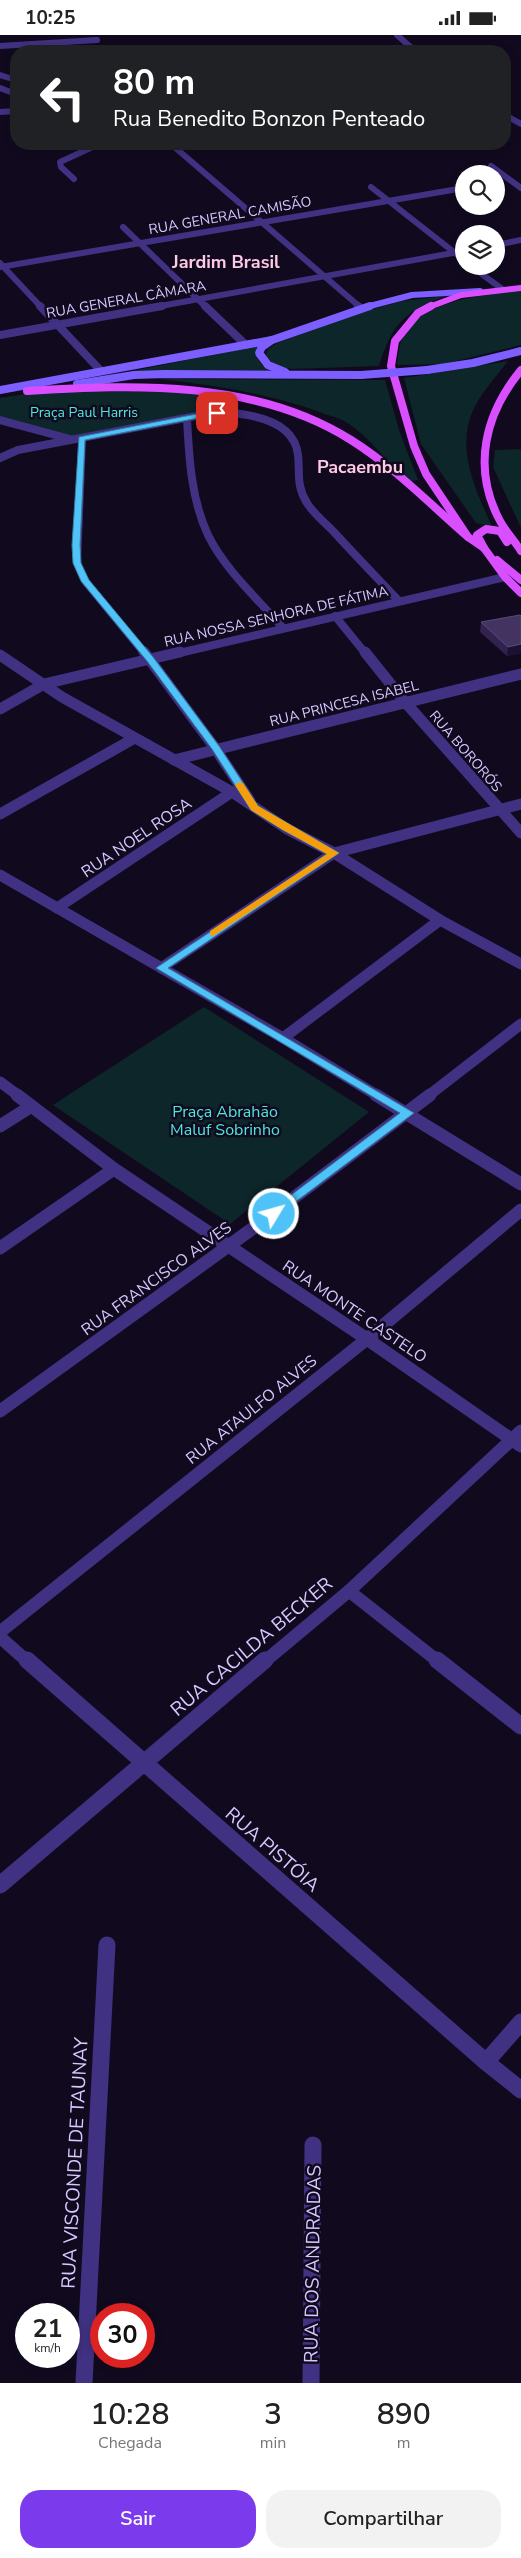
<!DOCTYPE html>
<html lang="pt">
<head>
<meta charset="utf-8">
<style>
	:root { --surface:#fff; --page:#f2f2f2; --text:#222; --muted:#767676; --accent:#7c3aed }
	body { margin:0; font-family:"Nunito Sans",sans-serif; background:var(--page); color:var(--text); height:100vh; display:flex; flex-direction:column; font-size:19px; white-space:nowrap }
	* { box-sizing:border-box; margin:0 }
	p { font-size:16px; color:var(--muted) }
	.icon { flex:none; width:28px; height:28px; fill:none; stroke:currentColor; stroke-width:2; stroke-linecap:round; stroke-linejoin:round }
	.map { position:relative; height:2348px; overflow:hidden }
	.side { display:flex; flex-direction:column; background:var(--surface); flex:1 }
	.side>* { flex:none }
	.guide { position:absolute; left:10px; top:10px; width:501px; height:105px; border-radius:20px; box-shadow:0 2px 8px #0003; background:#202124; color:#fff; overflow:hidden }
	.controls { position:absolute; left:455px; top:130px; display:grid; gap:10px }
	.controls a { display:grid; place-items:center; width:50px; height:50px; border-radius:50%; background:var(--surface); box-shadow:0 2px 8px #0003; font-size:25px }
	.speed { position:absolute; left:15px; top:2268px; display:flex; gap:10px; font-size:25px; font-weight:700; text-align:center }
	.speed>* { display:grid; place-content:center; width:65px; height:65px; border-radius:50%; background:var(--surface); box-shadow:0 2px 8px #0003; line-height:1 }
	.speed small { font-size:12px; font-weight:400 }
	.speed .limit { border:8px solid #d22; background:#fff; color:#111 }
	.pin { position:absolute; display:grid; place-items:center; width:42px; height:42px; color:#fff; margin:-21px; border-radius:10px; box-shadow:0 2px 8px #0006 }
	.me { position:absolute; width:55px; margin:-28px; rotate:53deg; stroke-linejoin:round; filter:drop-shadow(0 0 4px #0008) }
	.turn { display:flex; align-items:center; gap:18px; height:105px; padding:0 20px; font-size:22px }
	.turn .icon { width:65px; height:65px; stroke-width:2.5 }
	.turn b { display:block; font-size:35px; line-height:42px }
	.eta { display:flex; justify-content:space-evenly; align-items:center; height:85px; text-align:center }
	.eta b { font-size:30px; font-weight:600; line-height:35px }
	.action { display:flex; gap:10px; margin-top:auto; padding:10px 20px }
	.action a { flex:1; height:58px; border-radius:20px; background:var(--accent); color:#fff; font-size:20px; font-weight:600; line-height:58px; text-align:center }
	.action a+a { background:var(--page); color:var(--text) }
	.status { display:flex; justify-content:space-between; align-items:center; height:35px; padding:0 25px; background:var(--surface); direction:ltr }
	.status svg { height:14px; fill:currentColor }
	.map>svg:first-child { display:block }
	.green { fill:#0d2629 }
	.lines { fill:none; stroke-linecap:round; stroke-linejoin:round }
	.minor-far4 { stroke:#413182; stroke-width:6 }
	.minor-far3 { stroke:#413182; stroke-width:8 }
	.minor-far2 { stroke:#413182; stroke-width:11 }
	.minor-far1 { stroke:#413182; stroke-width:13 }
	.minor { stroke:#413182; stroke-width:17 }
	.tertiary { stroke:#413182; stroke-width:6 }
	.secondary-far1 { stroke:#7d5fff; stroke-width:6 }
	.secondary { stroke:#7d5fff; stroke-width:8 }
	.primary-far1 { stroke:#d94fff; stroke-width:6 }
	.primary { stroke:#d94fff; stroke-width:8 }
	.secondary-bridge { stroke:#7d5fff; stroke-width:8 }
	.wall { fill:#31224e }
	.shaded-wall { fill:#1d1133 }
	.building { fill:#433361; stroke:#5a4b7a }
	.route { fill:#4fc3f7; stroke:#337fa1 }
	.slow { fill:#f59e0b }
	.labels { text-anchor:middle; stroke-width:5; stroke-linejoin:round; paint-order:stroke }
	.far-street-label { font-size:14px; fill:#d7c8ff; stroke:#110a1f }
	.far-park-label { font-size:14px; fill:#4be8da; stroke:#110a1f }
	.street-label { font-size:16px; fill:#d7c8ff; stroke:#110a1f }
	.park-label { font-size:16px; fill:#4be8da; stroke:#110a1f }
	.far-district-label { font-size:18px; font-weight:bold; fill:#ffcae4; stroke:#110a1f }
	.near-street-label { font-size:19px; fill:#d7c8ff; stroke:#110a1f }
</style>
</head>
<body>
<div class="status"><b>10:25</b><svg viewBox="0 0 49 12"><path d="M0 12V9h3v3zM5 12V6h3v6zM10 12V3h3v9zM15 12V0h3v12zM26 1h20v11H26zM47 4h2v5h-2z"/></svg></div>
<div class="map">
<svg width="521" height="2348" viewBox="0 0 521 2348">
	<rect width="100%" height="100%" fill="#110a1f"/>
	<!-- green -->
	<g class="green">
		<path d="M521,256V310L444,329L397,330C398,322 399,311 402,303C420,264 485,260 521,256Z"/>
		<path d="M446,261C404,276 392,289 379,331L291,334C280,332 272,330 266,320L268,314L277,308L355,279L403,266Z"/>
		<path d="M258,311L255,319L262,330L272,335L132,336Z"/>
		<path d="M508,326C496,342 478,361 471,380C457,419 477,457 492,492L476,488L421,409L404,343Z"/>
		<path d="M160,344L385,345L399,395L418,445L411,446C388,431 371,402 346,387C338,382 326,380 317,376C266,358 213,350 160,344Z"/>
		<path d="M149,354L200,359L218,374L77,402L0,383V363L32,358Z"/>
		<path d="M521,414V493L493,432L495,415Z"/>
		<path d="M204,972L369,1077L230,1189L53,1070Z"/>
	</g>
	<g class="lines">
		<!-- minor-far4 -->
		<g class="minor-far4">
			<path d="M0,11L97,5"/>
			<path d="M0,40L16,45"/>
			<path d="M0,53L16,59"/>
			<path d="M0,77L16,76"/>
			<path d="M171,109L360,272"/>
			<path d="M491,131L521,153"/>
			<path d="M74,144L61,132L60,127L99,109"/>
			<path d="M371,152L464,225"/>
			<path d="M123,192L206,272"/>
			<path d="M496,210L521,205"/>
			<path d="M0,228L41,272"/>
			<path d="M471,231L502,254"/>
			<path d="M0,232L464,153"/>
			<path d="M155,272L464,216"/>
		</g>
		<!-- minor-far3 -->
		<g class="minor-far3">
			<path d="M40,271L101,336"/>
			<path d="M205,271L246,310"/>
			<path d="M358,271L361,273"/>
			<path d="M0,300L162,271"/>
			<path d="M187,383C189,422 191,464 208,500C225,535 258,564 283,593"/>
			<path d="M0,385L70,404"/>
			<path d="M82,404L77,528L85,546L145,619"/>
			<path d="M0,423L18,415L217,377C246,378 294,383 298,420C300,438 296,451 307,468C313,478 325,488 333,496C355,520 377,543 399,566"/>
			<path d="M335,581L366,619"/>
			<path d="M175,619L505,542"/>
		</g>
		<!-- minor-far2 -->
		<g class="minor-far2">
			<path d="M144,617L215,713L250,766"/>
			<path d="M365,617L405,667L521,798"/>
			<path d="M0,620L62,662L232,757L287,794L334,818L440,885L521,929"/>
			<path d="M0,674L44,649L180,617"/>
			<path d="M174,725L521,639"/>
			<path d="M0,779L133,704"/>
			<path d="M0,840L283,1003L378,1061"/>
			<path d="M57,873L232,757"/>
			<path d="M161,933L334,818L521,769"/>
			<path d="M283,1003L440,885"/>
			<path d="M0,1047L19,1061"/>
			<path d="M428,1061L521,989"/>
		</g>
		<!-- minor-far1 -->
		<g class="minor-far1">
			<path d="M17,1060L114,1134L367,1304L521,1411"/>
			<path d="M376,1060L521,1149"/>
			<path d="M0,1091L30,1072"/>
			<path d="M0,1213L114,1134"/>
			<path d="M0,1376L263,1186L430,1060"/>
			<path d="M349,1556L439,1627"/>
			<path d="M0,1597L367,1304L521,1175"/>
			<path d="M0,1602L28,1627"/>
			<path d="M264,1627L349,1556L521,1396"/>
		</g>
		<!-- minor -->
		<g class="minor">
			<path d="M27,1625L486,2027L521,2055"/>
			<path d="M437,1625L521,1691"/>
			<path d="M0,1850L265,1625"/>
			<path d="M486,2027L521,1987"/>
			<path d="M84,2348L107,1910"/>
			<path d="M311,2348L313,2110"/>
		</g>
		<!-- tertiary -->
		<g class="tertiary">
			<path d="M397,0L415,16"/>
			<path d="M505,80L521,89"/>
		</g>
		<!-- secondary-far1 -->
		<path class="secondary-far1" d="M366,272L412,260L480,256"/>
		<!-- secondary -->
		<g class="secondary">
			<path d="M272,305L262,312L259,318L268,330L285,337"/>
			<path d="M427,335L473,328L521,316"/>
			<path d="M77,349L134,340L164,339L361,340"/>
			<path d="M0,355L272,305L370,271"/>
		</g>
		<!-- primary-far1 -->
		<path class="primary-far1" d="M429,272L461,260L521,253"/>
		<!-- primary -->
		<g class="primary">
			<path d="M431,271L418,278L395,306L391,331L414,411L426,439L468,502L484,513L505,542L521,558"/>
			<path d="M521,335C485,379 472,432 499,484C505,496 514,505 521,516"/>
			<path d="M27,356C135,349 256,345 351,405C394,432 430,469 468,502"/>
			<path d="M484,513L477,500L486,494L500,496L507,507"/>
			<path d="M497,525L521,545"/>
		</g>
		<!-- secondary-bridge -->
		<path class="secondary-bridge" d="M361,340L427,335"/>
	</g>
	<!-- wall -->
	<path class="wall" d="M521,581V618L507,621L480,597L481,587Z"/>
	<!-- shaded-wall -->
	<path class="shaded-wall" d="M521,609V618L507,621L508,612Z"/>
	<!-- building -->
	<path class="building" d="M520,580L521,581V609L508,612L481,587Z"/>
	<!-- route -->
	<path class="route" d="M217,375L219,379L85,405L80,510L81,528L89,545L153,622L219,711L258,771L339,818L168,933L414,1078L274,1183L268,1179L270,1176L400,1078L156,933L327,819L283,795L251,775L212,714L147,626L81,546L73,528L72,510L79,402Z"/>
	<!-- slow -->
	<path class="slow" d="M239,747L243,748L258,771L339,818L213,901L210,900V896L327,819L283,795L251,775L235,750Z"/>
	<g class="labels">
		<!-- far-street labels -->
		<g class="far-street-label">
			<text transform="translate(230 180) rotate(-10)" y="5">RUA GENERAL CAMISÃO</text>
			<text transform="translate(126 264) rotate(-10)" y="5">RUA GENERAL CÂMARA</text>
			<text transform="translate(276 581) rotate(-13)" y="5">RUA NOSSA SENHORA DE FÁTIMA</text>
			<text transform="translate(344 668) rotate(-14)" y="5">RUA PRINCESA ISABEL</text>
			<text transform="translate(466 716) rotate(49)" y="5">RUA BORORÓS</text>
		</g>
		<!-- far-park labels -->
		<g class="far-park-label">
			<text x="84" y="382">Praça Paul Harris</text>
		</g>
		<!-- street labels -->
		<g class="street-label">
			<text transform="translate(136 802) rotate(-34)" y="6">RUA NOEL ROSA</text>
			<text transform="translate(156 1243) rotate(-36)" y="6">RUA FRANCISCO ALVES</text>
			<text transform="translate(355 1276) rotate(34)" y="6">RUA MONTE CASTELO</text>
			<text transform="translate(251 1374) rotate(-39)" y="6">RUA ATAULFO ALVES</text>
		</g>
		<!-- park labels -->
		<g class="park-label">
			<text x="225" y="1082">Praça Abrahão<tspan x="225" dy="18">Maluf Sobrinho</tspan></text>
		</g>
		<!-- far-district labels -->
		<g class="far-district-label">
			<text x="226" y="233">Jardim Brasil</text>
			<text x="360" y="438">Pacaembu</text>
		</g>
		<!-- near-street labels -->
		<g class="near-street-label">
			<text transform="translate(251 1611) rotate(-40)" y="7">RUA CACILDA BECKER</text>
			<text transform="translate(273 1814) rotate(41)" y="7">RUA PISTÓIA</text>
			<text transform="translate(74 2128) rotate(-87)" y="7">RUA VISCONDE DE TAUNAY</text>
			<text transform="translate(312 2229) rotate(-89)" y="7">RUA DOS ANDRADAS</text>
		</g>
	</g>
</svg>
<div class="controls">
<a><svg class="icon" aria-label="search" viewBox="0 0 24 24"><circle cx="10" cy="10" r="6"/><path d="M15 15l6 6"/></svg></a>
<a><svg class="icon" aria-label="layers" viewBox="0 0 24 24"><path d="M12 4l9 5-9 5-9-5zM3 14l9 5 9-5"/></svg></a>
</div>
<div class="speed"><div>21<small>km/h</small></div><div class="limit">30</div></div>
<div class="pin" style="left:217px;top:378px;background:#d93025"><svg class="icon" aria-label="arrive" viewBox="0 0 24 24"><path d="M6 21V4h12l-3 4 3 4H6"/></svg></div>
<svg class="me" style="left:274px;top:1179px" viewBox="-20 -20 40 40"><circle r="17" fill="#4fc3f7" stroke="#fff" stroke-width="3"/><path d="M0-11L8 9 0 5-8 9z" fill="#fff"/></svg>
<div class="guide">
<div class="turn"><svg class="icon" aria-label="left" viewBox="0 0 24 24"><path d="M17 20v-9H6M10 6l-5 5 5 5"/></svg><div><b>80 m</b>Rua Benedito Bonzon Penteado</div></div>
</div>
</div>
<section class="side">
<div class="eta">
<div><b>10:28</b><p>Chegada</p></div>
<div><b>3</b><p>min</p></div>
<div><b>890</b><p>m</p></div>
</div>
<div class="action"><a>Sair</a><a>Compartilhar</a></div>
</section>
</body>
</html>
